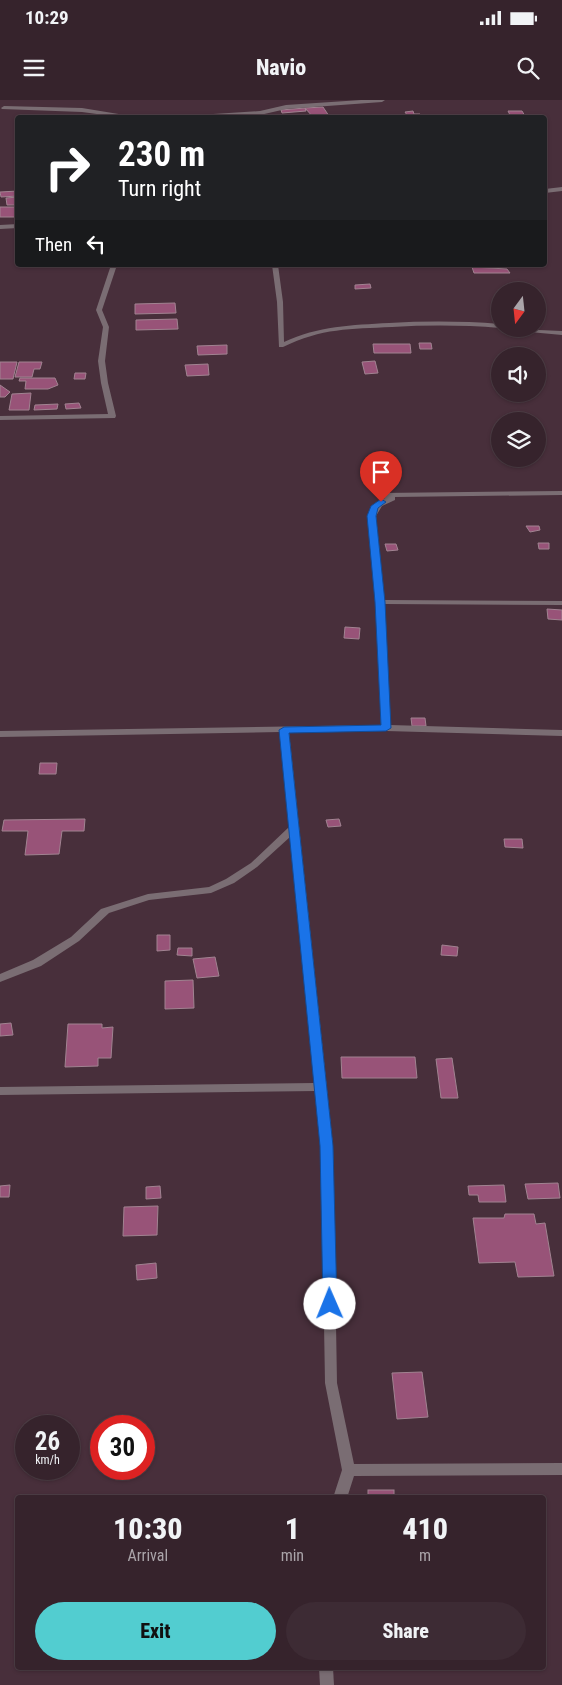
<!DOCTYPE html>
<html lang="en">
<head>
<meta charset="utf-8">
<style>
	:root { --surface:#36232c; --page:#3d2b34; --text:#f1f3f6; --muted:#aaa4a9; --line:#504048; --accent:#52cdd0 }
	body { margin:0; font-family:"Roboto Condensed",sans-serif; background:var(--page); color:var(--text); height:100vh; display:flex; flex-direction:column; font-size:19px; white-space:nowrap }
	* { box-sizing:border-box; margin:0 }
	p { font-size:16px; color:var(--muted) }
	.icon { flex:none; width:28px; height:28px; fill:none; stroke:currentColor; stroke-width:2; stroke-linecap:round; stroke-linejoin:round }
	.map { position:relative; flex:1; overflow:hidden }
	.sheet { position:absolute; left:15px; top:1395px; width:531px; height:175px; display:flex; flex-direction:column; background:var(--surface); border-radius:5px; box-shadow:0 1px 4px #0004,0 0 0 1px var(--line) }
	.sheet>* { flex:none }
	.banner { position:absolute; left:15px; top:15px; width:532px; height:152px; border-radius:5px; box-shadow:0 1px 4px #0004,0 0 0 1px var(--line); background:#202124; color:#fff; overflow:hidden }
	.needle { width:32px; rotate:195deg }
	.tools { position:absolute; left:491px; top:182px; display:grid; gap:10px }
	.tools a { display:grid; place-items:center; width:55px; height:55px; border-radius:50%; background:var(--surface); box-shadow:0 1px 4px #0004,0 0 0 1px var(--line); font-size:25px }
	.speed { position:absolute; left:15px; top:1315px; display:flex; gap:10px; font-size:25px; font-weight:700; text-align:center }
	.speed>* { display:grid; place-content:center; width:65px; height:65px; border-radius:50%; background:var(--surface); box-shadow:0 1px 4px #0004,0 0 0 1px var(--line); line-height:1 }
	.speed small { font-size:12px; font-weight:400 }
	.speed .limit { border:8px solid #d22; background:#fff; color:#111 }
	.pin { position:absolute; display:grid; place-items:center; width:42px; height:42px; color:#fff; margin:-51px -21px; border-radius:50% 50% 50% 0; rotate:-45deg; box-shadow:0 0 5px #0007 }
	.pin .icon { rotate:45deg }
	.me { position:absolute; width:55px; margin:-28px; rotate:359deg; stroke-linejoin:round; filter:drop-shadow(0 0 4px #0008) }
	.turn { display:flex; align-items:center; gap:18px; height:105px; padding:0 20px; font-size:22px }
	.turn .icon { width:65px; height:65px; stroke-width:2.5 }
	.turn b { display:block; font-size:35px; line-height:42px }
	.then { display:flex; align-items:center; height:48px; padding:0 20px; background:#0003; gap:10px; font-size:19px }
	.eta { display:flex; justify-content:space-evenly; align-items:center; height:85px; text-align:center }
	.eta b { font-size:30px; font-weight:800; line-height:35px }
	.action { display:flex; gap:10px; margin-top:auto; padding:10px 20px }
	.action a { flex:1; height:58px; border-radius:30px; background:var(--accent); color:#111; font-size:20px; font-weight:800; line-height:58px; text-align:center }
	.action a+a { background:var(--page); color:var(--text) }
	.status { display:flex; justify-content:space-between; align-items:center; height:35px; padding:0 25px; background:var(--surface); direction:ltr }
	.status svg { height:14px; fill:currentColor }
	header { display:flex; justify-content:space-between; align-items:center; height:65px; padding:0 20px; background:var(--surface); font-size:22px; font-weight:800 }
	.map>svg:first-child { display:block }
	.building { fill:#985378; stroke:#a18391 }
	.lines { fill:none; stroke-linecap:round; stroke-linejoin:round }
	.minor { fill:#7a6d73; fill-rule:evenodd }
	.route { fill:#1a73e8; stroke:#114b97 }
</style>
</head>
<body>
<div class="status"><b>10:29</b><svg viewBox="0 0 49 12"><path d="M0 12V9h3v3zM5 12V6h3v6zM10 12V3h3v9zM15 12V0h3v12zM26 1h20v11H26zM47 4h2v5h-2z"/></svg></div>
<header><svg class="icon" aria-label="menu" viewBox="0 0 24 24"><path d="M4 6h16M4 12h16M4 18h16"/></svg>Navio<svg class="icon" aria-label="search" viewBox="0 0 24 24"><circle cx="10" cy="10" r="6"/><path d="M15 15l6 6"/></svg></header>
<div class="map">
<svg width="562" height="1585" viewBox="0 0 562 1585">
	<rect width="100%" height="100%" fill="#482f3b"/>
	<!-- building -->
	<g class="building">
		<path d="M323,7L329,16L313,17L305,8Z"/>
		<path d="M305,8L306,11L282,13L281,10Z"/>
		<path d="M413,11L414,14H420L422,16L409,18L405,12Z"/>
		<path d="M508,11H522L525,16L511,17Z"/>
		<path d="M18,91V96L1,97L0,92Z"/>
		<path d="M18,97V105H7L6,98Z"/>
		<rect x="0" y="107" width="18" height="10"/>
		<path d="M472,167L507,169L510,173H474Z"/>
		<path d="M370,184L371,188L355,189V185Z"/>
		<path d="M175,203L176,213L135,214V204Z"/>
		<path d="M177,219L178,229L136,230V220Z"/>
		<path d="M419,243H431L432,249H420Z"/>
		<path d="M373,244H410L411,253H374Z"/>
		<path d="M227,245V254L198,255L197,246Z"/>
		<path d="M375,261L378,273L365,274L362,262Z"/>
		<path d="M0,262H17L13,279H0Z"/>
		<path d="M19,262H42L40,269H34L32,277H15Z"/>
		<path d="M208,264L209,275L187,276L185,265Z"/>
		<path d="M75,273H86L85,279H74Z"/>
		<path d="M20,278H55L58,285L48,289H25L26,281H19Z"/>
		<path d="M0,285L10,292L5,297H0Z"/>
		<path d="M31,293L29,310H9L12,294Z"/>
		<path d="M79,303L81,308L66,309L65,304Z"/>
		<path d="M58,304L57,309L34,310L35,305Z"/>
		<path d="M526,426H539L540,430L530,432Z"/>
		<path d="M538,443H549V449H539Z"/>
		<path d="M385,444H396L398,450L387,451Z"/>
		<path d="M547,509L562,510V520L548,519Z"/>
		<path d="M345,527L360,528L359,539L344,538Z"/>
		<path d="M411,618H425L426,626H412Z"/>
		<path d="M40,663H57L56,674H39Z"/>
		<path d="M85,719L84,731H62L59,754L25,755L28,731H2L4,720Z"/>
		<path d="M339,719L341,726L328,727L326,720Z"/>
		<path d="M504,739H522L523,748L505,747Z"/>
		<path d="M157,835H170V850L157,851Z"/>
		<path d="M442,845L458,847L457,856L441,855Z"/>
		<path d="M178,848H192V856L177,855Z"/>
		<path d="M215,857L219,876L197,878L193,859Z"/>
		<path d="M193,880L194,908L165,909V881Z"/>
		<path d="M11,923L13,935L0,936V924Z"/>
		<path d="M68,924H102V928L113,927L111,958H98V966L65,967Z"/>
		<path d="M341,957H415L417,978H342Z"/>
		<path d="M452,958L458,998H441L436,959Z"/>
		<path d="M558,1083L560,1098L528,1099L525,1084Z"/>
		<path d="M10,1085L9,1097H0V1086Z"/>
		<path d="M504,1085L506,1102H479L478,1095H469L468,1086Z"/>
		<path d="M160,1086L161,1098L146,1099V1087Z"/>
		<path d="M158,1106L157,1135L123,1136L124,1107Z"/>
		<path d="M505,1114H534L536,1124L545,1123L554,1176L518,1177L515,1162L479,1163L473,1118H504Z"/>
		<path d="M156,1163L157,1178L137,1180L136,1165Z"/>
		<path d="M422,1272L428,1317L397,1319L392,1273Z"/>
		<rect x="368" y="1390" width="26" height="8"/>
	</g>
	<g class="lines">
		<!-- minor -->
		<g class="minor">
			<path d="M361,0H385L382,2L286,9L260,15L198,18H151L260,11L286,5Z"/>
			<path d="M4,6L82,8L143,18H126L82,12L2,9L1,8Z"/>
			<path d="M562,87V91L545,93V89Z"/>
			<path d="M18,124V128L0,129V125Z"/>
			<path d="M111,165H117L102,210L109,227L105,261L108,283L116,316L115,318L0,320V316L108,314L101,283L98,261L103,227L96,210Z"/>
			<path d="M272,165H278L283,202L284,242C318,226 352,225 389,223C426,221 463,221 500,224V228C464,225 428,225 392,227C350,229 322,228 283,247H279L277,202Z"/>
			<path d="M516,229L562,231V235L519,231Z"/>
			<path d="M562,391V395L395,397V400L382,406L376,416L384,500L562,501V505L384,504L390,625L562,630V636L386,631L289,632L333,1046L337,1283L354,1364L562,1363V1375L354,1376L347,1398H333L342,1370L325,1283L321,1046L316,991L0,995V987L315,983L290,737L257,767L234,783L211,793L149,800L109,813L79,841L41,866L0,882V874L33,860L71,837L101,809L148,794L209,787L226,779L251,763L289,727L280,632L0,637V631L381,625L376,502L368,416L374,404L385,398L381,397V393Z"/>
			<path d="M319,1568H333L334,1585H320Z"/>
		</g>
	</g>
	<!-- route -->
	<path class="route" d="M381,399L386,402L378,408L376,416L385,502L391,628L386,631L289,633L333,1046L337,1204L335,1209L330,1210L325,1209L323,1204L320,1046L279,630L284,627L381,625L375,502L367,416L371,406Z"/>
</svg>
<div class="tools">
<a><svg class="needle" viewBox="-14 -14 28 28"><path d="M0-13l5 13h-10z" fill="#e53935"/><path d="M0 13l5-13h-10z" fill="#aaa4a9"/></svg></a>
<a><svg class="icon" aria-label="sound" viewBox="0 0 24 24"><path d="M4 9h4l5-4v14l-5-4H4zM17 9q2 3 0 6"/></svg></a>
<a><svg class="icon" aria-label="layers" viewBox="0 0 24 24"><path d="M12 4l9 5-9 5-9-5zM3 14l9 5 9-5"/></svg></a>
</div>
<div class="speed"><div>26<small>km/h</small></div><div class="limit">30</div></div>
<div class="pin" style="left:381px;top:402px;background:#d93025"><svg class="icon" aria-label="arrive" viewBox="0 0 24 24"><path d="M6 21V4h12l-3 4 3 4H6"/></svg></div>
<svg class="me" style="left:330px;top:1204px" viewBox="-20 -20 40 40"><circle r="19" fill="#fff"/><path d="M0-13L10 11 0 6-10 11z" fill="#1a73e8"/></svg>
<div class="banner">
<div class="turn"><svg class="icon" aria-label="right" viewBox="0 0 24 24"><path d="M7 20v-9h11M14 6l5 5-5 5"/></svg><div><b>230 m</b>Turn right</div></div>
<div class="then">Then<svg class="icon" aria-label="left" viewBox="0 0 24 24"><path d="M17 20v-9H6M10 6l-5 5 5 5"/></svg></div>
</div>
<section class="sheet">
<div class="eta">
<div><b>10:30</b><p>Arrival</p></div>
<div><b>1</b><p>min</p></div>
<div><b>410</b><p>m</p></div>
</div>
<div class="action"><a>Exit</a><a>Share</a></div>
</section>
</div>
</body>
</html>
